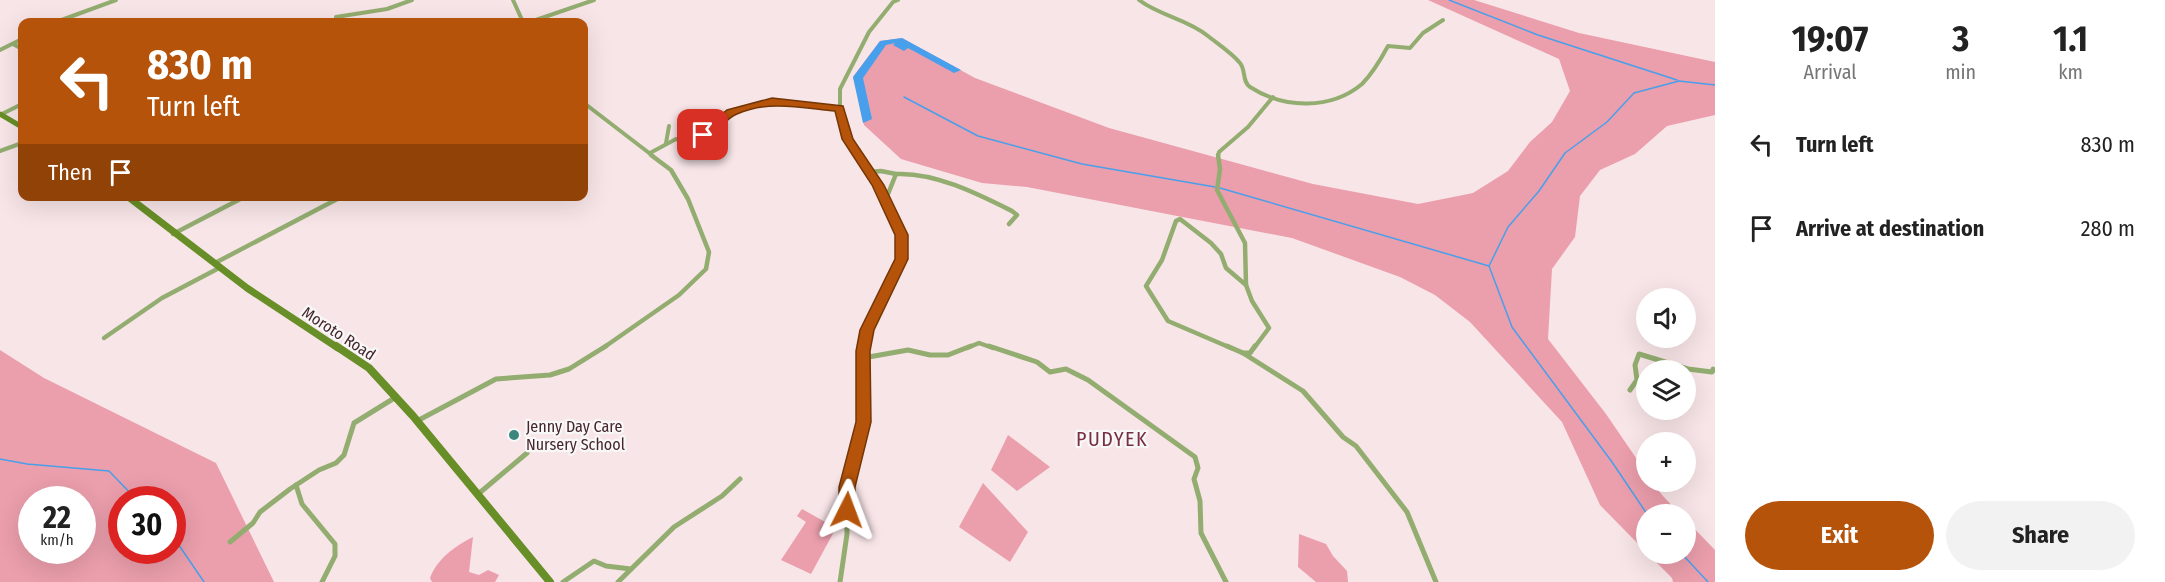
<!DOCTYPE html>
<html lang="en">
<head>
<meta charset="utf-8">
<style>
	:root { --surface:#fff; --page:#f2f2f2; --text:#222; --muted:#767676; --accent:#b45309 }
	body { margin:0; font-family:"Fira Sans Condensed",sans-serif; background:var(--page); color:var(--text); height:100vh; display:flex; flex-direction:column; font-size:22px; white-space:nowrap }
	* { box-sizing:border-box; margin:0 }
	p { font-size:20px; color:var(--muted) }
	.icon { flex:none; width:33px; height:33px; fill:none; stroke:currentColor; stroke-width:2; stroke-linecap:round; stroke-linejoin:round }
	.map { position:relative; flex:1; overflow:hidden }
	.panel { display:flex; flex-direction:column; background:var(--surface); width:450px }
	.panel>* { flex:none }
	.hud { position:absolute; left:18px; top:18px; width:570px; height:183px; border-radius:12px; box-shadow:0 6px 24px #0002; background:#b45309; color:#fff; overflow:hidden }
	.tools { position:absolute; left:1636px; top:288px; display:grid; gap:12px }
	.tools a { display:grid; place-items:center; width:60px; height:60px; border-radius:50%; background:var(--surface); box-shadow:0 6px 24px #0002; font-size:30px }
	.speed { position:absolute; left:18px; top:486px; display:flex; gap:12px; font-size:30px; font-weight:700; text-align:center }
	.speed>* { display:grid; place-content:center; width:78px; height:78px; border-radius:50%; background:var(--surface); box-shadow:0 6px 24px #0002; line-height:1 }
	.speed small { font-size:15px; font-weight:400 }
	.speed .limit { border:9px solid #d22; background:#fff; color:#111 }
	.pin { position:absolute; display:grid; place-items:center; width:51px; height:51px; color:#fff; margin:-26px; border-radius:12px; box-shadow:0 3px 9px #0006 }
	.me { position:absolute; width:66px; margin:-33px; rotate:3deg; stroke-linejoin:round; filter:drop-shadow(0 0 4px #0008) }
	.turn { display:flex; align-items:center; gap:21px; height:126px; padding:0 30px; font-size:27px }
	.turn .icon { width:78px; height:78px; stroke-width:2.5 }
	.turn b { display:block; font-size:42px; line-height:51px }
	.then { display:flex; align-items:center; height:57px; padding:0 30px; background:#0003; gap:12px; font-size:22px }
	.eta { display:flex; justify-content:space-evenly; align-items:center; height:102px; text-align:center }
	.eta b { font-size:36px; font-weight:700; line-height:42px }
	.action { display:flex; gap:12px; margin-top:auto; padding:12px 30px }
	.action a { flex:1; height:69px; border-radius:36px; background:var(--accent); color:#fff; font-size:24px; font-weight:700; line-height:69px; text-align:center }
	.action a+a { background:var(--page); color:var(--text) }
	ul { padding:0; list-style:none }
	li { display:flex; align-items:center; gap:18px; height:84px; padding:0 30px }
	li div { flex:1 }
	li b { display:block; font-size:22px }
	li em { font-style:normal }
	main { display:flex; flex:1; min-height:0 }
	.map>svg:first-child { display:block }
	.green { fill:#eb9eac; fill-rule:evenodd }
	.water { fill:#489feb }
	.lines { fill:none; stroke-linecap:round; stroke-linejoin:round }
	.stream { stroke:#489feb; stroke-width:1.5 }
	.street-far2 { stroke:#93ad70; stroke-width:4 }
	.street-far1 { stroke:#93ad70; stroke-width:4.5 }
	.street { stroke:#93ad70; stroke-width:5 }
	.secondary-far2 { stroke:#688e27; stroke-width:5 }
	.secondary-far1 { stroke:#688e27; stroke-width:7 }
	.secondary { stroke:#688e27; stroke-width:8 }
	.route { fill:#b45309; stroke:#753606; stroke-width:1.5 }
	.poi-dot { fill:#3e857e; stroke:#f8f8f8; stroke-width:2 }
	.labels { text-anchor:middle; stroke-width:4.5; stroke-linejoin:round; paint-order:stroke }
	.street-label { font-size:16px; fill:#47252c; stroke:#f8f8f8 }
	.poi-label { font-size:16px; fill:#47252c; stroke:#f8f8f8; text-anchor:start }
	.quarter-label { font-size:20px; letter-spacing:1.5px; fill:#792f41; stroke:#f8f8f8 }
</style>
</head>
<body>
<main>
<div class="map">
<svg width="1715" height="582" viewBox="0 0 1715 582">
	<rect width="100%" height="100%" fill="#f8e5e8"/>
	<!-- green -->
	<g class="green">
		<path d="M1428,0H1474L1579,33L1715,62V115L1667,126L1635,154L1600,170L1580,196L1575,237L1552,269L1548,339L1606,414L1647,474V482H1652L1663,496L1680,514H1647V553L1600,505L1562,422L1470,322L1435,295L1400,277L1292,238L1027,187L982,183L901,159L864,125L853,77L880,41L902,38L975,78L1109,128L1313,184L1418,204L1473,193L1508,171L1530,142L1552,122L1570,91L1559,59Z"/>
		<path d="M0,350L44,378L216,463L274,582H0ZM32,500H82V550H32ZM122,500H172V550H122Z"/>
		<path d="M1008,435L1050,467L1017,491L991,470Z"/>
		<path d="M983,483L1028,532L1010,562L959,527Z"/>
		<path d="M802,509L836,528L811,574L781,560L806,522L797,516Z"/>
		<path d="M1686,520L1715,550V582H1673L1672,578L1648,554H1686Z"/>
		<path d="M1299,534L1326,544L1333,556L1347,571L1348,582H1316L1298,567Z"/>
		<path d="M473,537L469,572L479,575L488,570L499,575L495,582H432L430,578C437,559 455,546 473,537Z"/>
	</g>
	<!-- water -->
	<path class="water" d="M902,38L961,70L954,73L908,48L904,51L893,45L895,43L886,45L863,78L872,119L863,123L853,77L880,41Z"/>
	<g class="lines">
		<!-- stream -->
		<g class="stream">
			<path d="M1449,0L1538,35L1677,80"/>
			<path d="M904,97L978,136L1082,164L1215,187"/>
			<path d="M1220,188L1489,266"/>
			<path d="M0,459L27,464L109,471L137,500"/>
			<path d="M1647,514L1612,462L1512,327L1489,266L1508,227L1539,191L1565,153L1607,122L1634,93L1679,81L1715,85"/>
			<path d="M172,535L204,582"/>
			<path d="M1682,554L1708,582"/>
		</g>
		<!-- street-far2 -->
		<g class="street-far2">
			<path d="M513,0L523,22"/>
			<path d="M1139,0C1160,16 1187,19 1208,36C1218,44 1232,53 1240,63C1246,70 1242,82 1250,87C1284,109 1331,110 1362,84C1373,73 1381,59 1388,46L1410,48L1423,33L1443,20"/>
			<path d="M336,17L387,9L412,0"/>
			<path d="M56,22L116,0"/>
			<path d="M530,22L594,0"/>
			<path d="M13,44L22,49"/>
			<path d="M0,50L22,39"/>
			<path d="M584,103L653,156"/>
			<path d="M0,115L22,104"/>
			<path d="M666,143L669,126"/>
			<path d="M0,151L22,143"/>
			<path d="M650,153L676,139L689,143L711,131L731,112L772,101L840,108"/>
			<path d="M859,156L846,137L840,108V89L869,32L893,2L898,0"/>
			<path d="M1218,156L1219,152L1248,127L1273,97"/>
		</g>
		<!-- street-far1 -->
		<g class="street-far1">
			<path d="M858,155C880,188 914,230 897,272C886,298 869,320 864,348"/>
			<path d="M1218,155L1220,169L1217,190L1245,243L1246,285L1252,301L1269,328L1254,348"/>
			<path d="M868,172L881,171L896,174"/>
			<path d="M886,199L896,174C935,172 978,194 1012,211L1017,215L1009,224"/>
			<path d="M173,234L246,196"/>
			<path d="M215,263L343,196"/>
			<path d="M104,338L162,298L219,268"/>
			<path d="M603,348L679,295L706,269L709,252L688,199L671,170L651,155"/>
			<path d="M967,348L979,343L993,348"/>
			<path d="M1231,348L1168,321L1146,286L1162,260L1176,221L1180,219L1211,243L1221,254L1226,268L1246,285"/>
		</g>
		<!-- street -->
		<g class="street">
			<path d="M989,346L1037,362L1050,372L1066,369L1088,380L1195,457L1198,468L1194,479L1200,501L1201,533L1226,582"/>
			<path d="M1227,346L1243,353L1303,391L1343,437L1356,446L1407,512L1436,582"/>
			<path d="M1243,353H1250L1255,346"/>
			<path d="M863,358L908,350L930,355H948L971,346"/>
			<path d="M1630,390L1637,380L1635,365L1639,354L1688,369L1712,372L1713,369L1715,370"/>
			<path d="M417,421L496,379L550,375L569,369L606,346"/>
			<path d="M296,485L302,504L335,544V556L322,582"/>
			<path d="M477,495L527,453"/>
			<path d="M230,542L253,523L260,512L290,489L319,470L336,463L344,455L354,423L396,397"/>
			<path d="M563,582L594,561L606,566L631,569"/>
			<path d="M618,582L674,527L722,496L740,479"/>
			<path d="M840,582L847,534V487L864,416V346"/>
		</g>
		<!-- secondary-far2 -->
		<path class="secondary-far2" d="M0,114L22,127"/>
		<!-- secondary-far1 -->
		<path class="secondary-far1" d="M127,196L247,288L338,348"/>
		<!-- secondary -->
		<path class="secondary" d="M336,346L369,368L413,416L550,582"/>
	</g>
	<!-- route -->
	<path class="route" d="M772,98L843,106L853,139L884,185L908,235V259L874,330L870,351L871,422L855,487V510L853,516L847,518L841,516L839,510V487L856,422V351L860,330L895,259V235L872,185L842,139L835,111C802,108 769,100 737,114C724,119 718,134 703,138L697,135L727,110Z"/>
	<!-- markers -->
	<circle class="poi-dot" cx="514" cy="435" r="6"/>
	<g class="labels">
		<!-- street labels -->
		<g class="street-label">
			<text transform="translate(339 333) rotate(33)" y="6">Moroto Road</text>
		</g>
		<!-- poi labels -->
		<g class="poi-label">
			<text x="526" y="432">Jenny Day Care<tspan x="526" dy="18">Nursery School</tspan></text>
		</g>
		<!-- quarter labels -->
		<g class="quarter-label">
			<text x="1112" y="446">PUDYEK</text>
		</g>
	</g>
</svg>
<div class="tools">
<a><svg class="icon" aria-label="sound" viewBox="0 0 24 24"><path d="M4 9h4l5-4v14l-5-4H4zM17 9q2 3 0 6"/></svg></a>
<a><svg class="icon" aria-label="layers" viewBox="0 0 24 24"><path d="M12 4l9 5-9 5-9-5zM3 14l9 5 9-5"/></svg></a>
<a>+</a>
<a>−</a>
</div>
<div class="speed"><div>22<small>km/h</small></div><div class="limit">30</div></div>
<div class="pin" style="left:703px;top:135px;background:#d93025"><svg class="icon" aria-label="arrive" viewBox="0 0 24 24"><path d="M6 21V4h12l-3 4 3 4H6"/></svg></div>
<svg class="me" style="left:847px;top:510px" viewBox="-20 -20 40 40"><path d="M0-17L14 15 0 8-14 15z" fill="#b45309" stroke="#fff" stroke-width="4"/></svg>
<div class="hud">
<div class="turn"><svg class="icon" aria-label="left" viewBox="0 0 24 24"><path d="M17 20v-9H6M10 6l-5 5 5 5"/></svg><div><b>830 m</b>Turn left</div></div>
<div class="then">Then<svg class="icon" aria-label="arrive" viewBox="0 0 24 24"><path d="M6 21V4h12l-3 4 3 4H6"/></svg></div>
</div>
</div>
<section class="panel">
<div class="eta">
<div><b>19:07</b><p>Arrival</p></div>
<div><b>3</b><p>min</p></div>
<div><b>1.1</b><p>km</p></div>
</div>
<ul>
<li><svg class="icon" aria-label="left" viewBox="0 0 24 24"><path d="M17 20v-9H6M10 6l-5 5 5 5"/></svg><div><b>Turn left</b></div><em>830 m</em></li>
<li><svg class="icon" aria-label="arrive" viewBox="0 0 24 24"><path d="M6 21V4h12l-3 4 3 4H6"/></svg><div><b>Arrive at destination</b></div><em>280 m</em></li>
</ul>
<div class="action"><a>Exit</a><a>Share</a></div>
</section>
</main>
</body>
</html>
